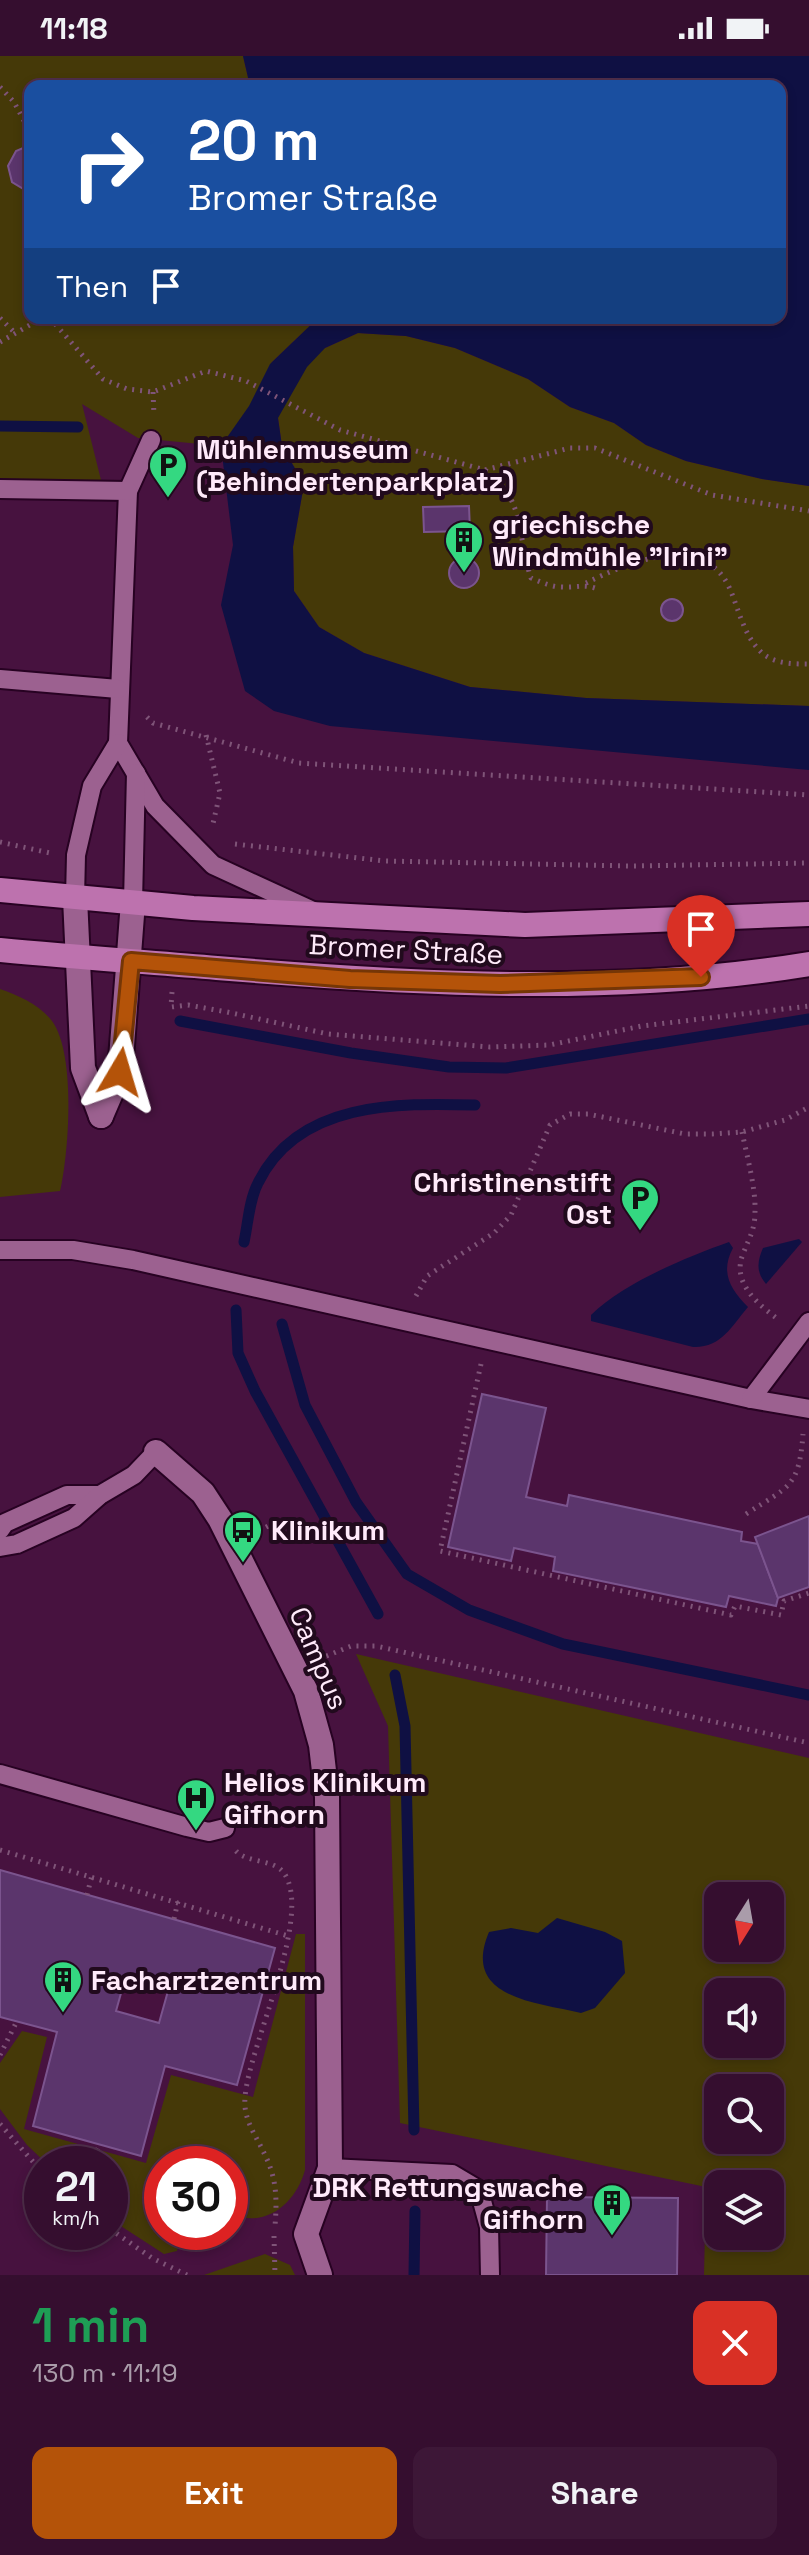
<!DOCTYPE html>
<html lang="en">
<head>
<meta charset="utf-8">
<style>
	:root { --surface:#350e2f; --page:#3d1737; --text:#f1f3f6; --muted:#aa9caa; --line:#4f2e4b; --accent:#b45309 }
	body { margin:0; font-family:"Space Grotesk",sans-serif; background:var(--page); color:var(--text); height:100vh; display:flex; flex-direction:column; font-size:30px; white-space:nowrap }
	* { box-sizing:border-box; margin:0 }
	p { font-size:26px; color:var(--muted) }
	.icon { flex:none; width:44px; height:44px; fill:none; stroke:currentColor; stroke-width:2; stroke-linecap:round; stroke-linejoin:round }
	.map { position:relative; height:2219px; overflow:hidden }
	.sheet { display:flex; flex-direction:column; background:var(--surface); flex:1 }
	.sheet>* { flex:none }
	.guide { position:absolute; left:24px; top:24px; width:762px; height:244px; border-radius:16px; box-shadow:0 4px 12px #0003,0 0 0 2px var(--line); background:#1a4fa0; color:#fff; overflow:hidden }
	.needle { width:52px; rotate:191deg }
	.fabs { position:absolute; left:704px; top:1826px; display:grid; gap:16px }
	.fabs a { display:grid; place-items:center; width:80px; height:80px; border-radius:16px; background:var(--surface); box-shadow:0 4px 12px #0003,0 0 0 2px var(--line); font-size:40px }
	.speed { position:absolute; left:24px; top:2090px; display:flex; gap:16px; font-size:40px; font-weight:700; text-align:center }
	.speed>* { display:grid; place-content:center; width:104px; height:104px; border-radius:50%; background:var(--surface); box-shadow:0 4px 12px #0003,0 0 0 2px var(--line); line-height:1 }
	.speed small { font-size:20px; font-weight:400 }
	.speed .limit { border:12px solid #d22; background:#fff; color:#111 }
	.pin { position:absolute; display:grid; place-items:center; width:68px; height:68px; color:#fff; margin:-82px -34px; border-radius:50% 50% 50% 0; rotate:-45deg; box-shadow:0 0 8px #0007 }
	.pin .icon { rotate:45deg }
	.me { position:absolute; width:88px; margin:-44px; rotate:7deg; stroke-linejoin:round; filter:drop-shadow(0 0 6px #0008) }
	.turn { display:flex; align-items:center; gap:28px; height:168px; padding:0 32px; font-size:36px }
	.turn .icon { width:104px; height:104px; stroke-width:2.5 }
	.turn b { display:block; font-size:56px; line-height:68px }
	.then { display:flex; align-items:center; height:76px; padding:0 32px; background:#0003; gap:16px; font-size:30px }
	.round { display:grid; place-items:center; flex:none; width:84px; height:84px; border-radius:16px; background:var(--page) }
	.headline { display:flex; align-items:center; justify-content:space-between; height:136px; padding:0 32px }
	h1 { font-size:48px; font-weight:600; line-height:60px; color:#1e9e55 }
	.cta { display:flex; gap:16px; margin-top:auto; padding:16px 32px }
	.cta a { flex:1; height:92px; border-radius:16px; background:var(--accent); color:#fff; font-size:32px; font-weight:600; line-height:92px; text-align:center }
	.cta a+a { background:var(--page); color:var(--text) }
	.status { display:flex; justify-content:space-between; align-items:center; height:56px; padding:0 40px; background:var(--surface); direction:ltr }
	.status svg { height:22px; fill:currentColor }
	.map>svg:first-child { display:block }
	.green { fill:#453908; fill-rule:evenodd }
	.water { fill:#0f1043 }
	.lines { fill:none; stroke-linecap:round; stroke-linejoin:round }
	.stream { stroke:#0f1043; stroke-width:11 }
	.building { fill:#5b356c; stroke:#7b548e; stroke-width:2; fill-rule:evenodd }
	.service-casing { stroke:#270222; stroke-width:22 }
	.minor-casing { stroke:#270222; stroke-width:28 }
	.primary-casing { stroke:#270222; stroke-width:28 }
	.path { stroke:#7f5478; stroke-width:5; stroke-dasharray:2 6; stroke-linecap:butt }
	.service { stroke:#9c6190; stroke-width:18 }
	.minor { stroke:#9c6190; stroke-width:24 }
	.primary { stroke:#bd72ae; stroke-width:24 }
	.route-casing { stroke:#753606; stroke-width:20 }
	.route { stroke:#b45309; stroke-width:14 }
	.labels { text-anchor:middle; stroke-width:8; stroke-linejoin:round; paint-order:stroke }
	.poi-label { font-size:28px; font-weight:bold; fill:#ffeafa; stroke:#210a1d; text-anchor:start }
	.street-label { font-size:28px; fill:#ffeafa; stroke:#210a1d }
</style>
</head>
<body>
<div class="status"><b>11:18</b><svg viewBox="0 0 49 12"><path d="M0 12V9h3v3zM5 12V6h3v6zM10 12V3h3v9zM15 12V0h3v12zM26 1h20v11H26zM47 4h2v5h-2z"/></svg></div>
<div class="map">
<svg width="809" height="2219" viewBox="0 0 809 2219">
	<rect width="100%" height="100%" fill="#47123f"/>
	<!-- green -->
	<g class="green">
		<path d="M0,0H243L250,30H30V262H318L271,307L325,292L358,277L406,280L455,292L528,323L570,351L614,367L646,389L686,405L762,423L809,430V650L586,642L470,631L364,597L319,571L294,535L293,491L304,428L282,390L278,362L250,350L221,390L138,382L82,348L101,424L0,426Z"/>
		<path d="M0,933C18,939 40,949 52,965C76,998 69,1096 60,1135L0,1141Z"/>
		<path d="M356,1598L809,1702V2219H704L706,2131L400,2067L388,1670ZM718,1840H770V1892H718ZM718,1936H770V1988H718ZM718,2032H770V2084H718ZM718,2128H770V2180H718Z"/>
		<path d="M296,1878H305V2114C296,2147 266,2173 230,2158V2108H162V2176H181L177,2195L164,2198L110,2163V2108H47L27,2089L0,2053V2007L22,1975L47,1981L24,2073L146,2107L171,2019L253,2041Z"/>
		<path d="M265,2198L290,2209L295,2219H204Z"/>
	</g>
	<!-- water -->
	<g class="water">
		<path d="M243,0H809V430L762,423L686,405L646,389L614,367L570,351L528,323L455,292L406,280L358,277L325,292L307,311L278,362L282,390L304,428L293,491L294,535L319,571L364,597L470,631L586,642L809,650V714L330,670L274,655L245,635L221,549L233,489L221,390L249,350L270,308L318,262H780V30H250Z"/>
		<path d="M799,1183L802,1186L766,1228C756,1216 757,1206 763,1192Z"/>
		<path d="M729,1186L733,1192C720,1216 730,1233 748,1251C731,1271 721,1292 693,1291L591,1265V1259C623,1227 687,1201 729,1186Z"/>
		<path d="M557,1862L605,1876L622,1885L625,1917L595,1952L581,1957C535,1946 461,1942 489,1876L511,1872L538,1877Z"/>
	</g>
	<g class="lines">
		<!-- stream -->
		<g class="stream">
			<path d="M0,370L78,371"/>
			<path d="M180,965L351,997L449,1011L506,1012L809,963"/>
			<path d="M244,1186C248,1168 249,1144 258,1127C298,1045 398,1047 475,1049"/>
			<path d="M236,1254L238,1297L255,1335L378,1558"/>
			<path d="M282,1268L305,1349L356,1446L407,1518L469,1554L563,1588L809,1639"/>
			<path d="M395,1619L405,1670L414,2074"/>
			<path d="M414,2219L415,2155"/>
		</g>
	</g>
	<!-- building -->
	<g class="building">
		<path d="M30,89V137L12,126L8,110L16,95Z"/>
		<path d="M469,450L470,475L424,476L423,451Z"/>
		<circle cx="464" cy="517" r="15"/>
		<circle cx="672" cy="554" r="11"/>
		<path d="M482,1338L546,1352L526,1441L567,1450L569,1439L742,1476L741,1485L758,1488L778,1542L776,1550L729,1540L726,1551L553,1515L555,1501L514,1492L511,1505L448,1491Z"/>
		<path d="M809,1460V1531L778,1542L755,1481Z"/>
		<path d="M0,1814L275,1892L237,2029L165,2010L141,2100L33,2070L57,1976L0,1961ZM125,1923L168,1935L159,1967L116,1955Z"/>
		<path d="M547,2141L678,2142L677,2219H546Z"/>
	</g>
	<g class="lines">
		<!-- service casing -->
		<g class="service-casing">
			<g id="service">
				<path d="M151,384L128,435L118,687L155,750L213,809L315,856"/>
				<path d="M0,433L128,435"/>
				<path d="M0,623L118,633"/>
				<path d="M75,842L76,799L92,730L118,687"/>
				<path d="M133,846L136,717"/>
				<path d="M0,1194H73L133,1204L751,1343L809,1353"/>
				<path d="M751,1343L809,1266"/>
				<path d="M0,1474L5,1467L67,1439H100"/>
				<path d="M0,1491L17,1488L74,1462L100,1439L134,1419L156,1396"/>
				<path d="M0,1718L187,1771L209,1776L225,1772"/>
				<path d="M330,2112L452,2118L479,2134L489,2171L490,2219"/>
			</g>
		</g>
		<!-- minor casing -->
		<g class="minor-casing">
			<g id="minor">
				<path d="M75,842L83,1012L101,1060"/>
				<path d="M101,1060L120,1016L133,846"/>
				<path d="M156,1396L203,1437L220,1463L306,1635L321,1689L327,1741L330,2112L306,2178L320,2219"/>
			</g>
		</g>
		<!-- primary casing -->
		<g class="primary-casing">
			<g id="primary">
				<path d="M0,834L193,852L525,869L809,858"/>
				<path d="M0,894C72,901 145,906 217,912C413,928 614,940 809,908"/>
			</g>
		</g>
		<!-- path -->
		<g class="path">
			<path d="M0,31L14,46L30,76"/>
			<path d="M0,262L15,277"/>
			<path d="M50,262L103,323L127,333L153,336L206,315L246,325L340,374L485,414C527,445 516,478 531,522C541,526 551,531 562,531C578,532 584,527 600,534"/>
			<path d="M0,286L42,262"/>
			<path d="M153,336L154,359"/>
			<path d="M485,414L570,392H595L712,439L809,455"/>
			<path d="M586,527C627,507 702,474 729,531C739,553 743,579 762,597C775,608 793,608 809,608"/>
			<path d="M147,661L153,667L299,707L809,739"/>
			<path d="M206,679L220,737L212,772"/>
			<path d="M0,786L50,797"/>
			<path d="M235,788L385,805L631,810L809,807"/>
			<path d="M172,936L171,951L188,949L227,956L328,978L490,991L549,989L642,970L809,950"/>
			<path d="M742,1076C747,1100 756,1133 755,1156C755,1174 749,1182 743,1198C731,1227 759,1249 779,1264"/>
			<path d="M416,1240L427,1220L494,1177L511,1159L550,1069L570,1058H588L685,1078H712L742,1076L785,1064L809,1051"/>
			<path d="M481,1308L440,1495L731,1559L735,1550L781,1559L784,1545L809,1537"/>
			<path d="M746,1458C789,1430 799,1432 803,1378"/>
			<path d="M259,1475L270,1469"/>
			<path d="M319,1603L351,1590H376L809,1687"/>
			<path d="M0,1794L288,1880"/>
			<path d="M236,1795C247,1807 274,1803 284,1817C314,1860 248,1991 245,2042C243,2064 257,2081 265,2099C277,2123 277,2144 275,2170"/>
			<path d="M87,1839L92,1819"/>
			<path d="M174,1863L178,1845"/>
			<path d="M0,1999L17,1965"/>
			<path d="M0,2068L42,2116"/>
			<path d="M89,2108L100,2089"/>
			<path d="M110,2173L152,2202L187,2219"/>
			<path d="M274,2180L275,2219"/>
		</g>
		<!-- service -->
		<use href="#service" class="service"/>
		<!-- minor -->
		<use href="#minor" class="minor"/>
		<!-- primary -->
		<use href="#primary" class="primary"/>
	</g>
	<g class="lines">
		<!-- route casing -->
		<g class="route-casing">
			<path id="route" d="M120,1016L131,905L350,923L500,928L701,921"/>
		</g>
		<!-- route -->
		<use href="#route" class="route"/>
	</g>
	<!-- icons -->
	<defs>
		<g id="parking-pin" transform="scale(2)"><path d="M0 17L-7.5 6A9.5 9.5 0 1 1 7.5 6Z" fill="#34d881" stroke="#210a1d"/><path d="M-3.5-5.5H1a3.5 3.5 0 0 1 0 7H-1V5.5H-3.5ZM-1-3.4V-.6H.8a1.4 1.4 0 0 0 0-2.8Z" fill="#111"/></g>
		<g id="building-pin" transform="scale(2)"><path d="M0 17L-7.5 6A9.5 9.5 0 1 1 7.5 6Z" fill="#34d881" stroke="#210a1d"/><path d="M-4-6H4V6H1V3H-1V6H-4ZM-2.5-4.3h1.7v1.8h-1.7ZM.8-4.3h1.7v1.8H.8ZM-2.5-1h1.7V.8h-1.7ZM.8-1h1.7V.8H.8Z" fill="#111"/></g>
		<g id="bus-pin" transform="scale(2)"><path d="M0 17L-7.5 6A9.5 9.5 0 1 1 7.5 6Z" fill="#34d881" stroke="#210a1d"/><path d="M-5-6H5V4H4V6H2V4H-2V6H-4V4H-5ZM-3.5-4V0h7V-4ZM-3.5 1.2v1.5H-2V1.2ZM2 1.2v1.5H3.5V1.2Z" fill="#111"/></g>
		<g id="hospital-pin" transform="scale(2)"><path d="M0 17L-7.5 6A9.5 9.5 0 1 1 7.5 6Z" fill="#34d881" stroke="#210a1d"/><path d="M-5-5h3v3.5h4V-5h3V5h-3V1.5h-4V5h-3Z" fill="#111"/></g>
	</defs>
	<g fill-rule="evenodd">
		<use href="#parking-pin" x="168" y="409"/>
		<use href="#building-pin" x="464" y="484"/>
		<use href="#parking-pin" x="640" y="1142"/>
		<use href="#bus-pin" x="243" y="1474"/>
		<use href="#hospital-pin" x="196" y="1742"/>
		<use href="#building-pin" x="63" y="1924"/>
		<use href="#building-pin" x="612" y="2147"/>
	</g>
	<g class="labels">
		<!-- poi labels -->
		<g class="poi-label">
			<text x="196" y="403">Mühlenmuseum<tspan x="196" dy="32">(Behindertenparkplatz)</tspan></text>
			<text x="492" y="478">griechische<tspan x="492" dy="32">Windmühle "Irini"</tspan></text>
			<text x="612" y="1136" text-anchor="end">Christinenstift<tspan x="612" dy="32">Ost</tspan></text>
			<text x="271" y="1484">Klinikum</text>
			<text x="224" y="1736">Helios Klinikum<tspan x="224" dy="32">Gifhorn</tspan></text>
			<text x="91" y="1934">Facharztzentrum</text>
			<text x="584" y="2141" text-anchor="end">DRK Rettungswache<tspan x="584" dy="32">Gifhorn</tspan></text>
		</g>
		<!-- street labels -->
		<g class="street-label">
			<text transform="translate(406 893) rotate(3)" y="10">Bromer Straße</text>
			<text transform="translate(319 1602) rotate(67)" y="10">Campus</text>
		</g>
	</g>
</svg>
<div class="fabs">
<a><svg class="needle" viewBox="-14 -14 28 28"><path d="M0-13l5 13h-10z" fill="#e53935"/><path d="M0 13l5-13h-10z" fill="#aa9caa"/></svg></a>
<a><svg class="icon" aria-label="sound" viewBox="0 0 24 24"><path d="M4 9h4l5-4v14l-5-4H4zM17 9q2 3 0 6"/></svg></a>
<a><svg class="icon" aria-label="search" viewBox="0 0 24 24"><circle cx="10" cy="10" r="6"/><path d="M15 15l6 6"/></svg></a>
<a><svg class="icon" aria-label="layers" viewBox="0 0 24 24"><path d="M12 4l9 5-9 5-9-5zM3 14l9 5 9-5"/></svg></a>
</div>
<div class="speed"><div>21<small>km/h</small></div><div class="limit">30</div></div>
<div class="pin" style="left:701px;top:921px;background:#d93025"><svg class="icon" aria-label="arrive" viewBox="0 0 24 24"><path d="M6 21V4h12l-3 4 3 4H6"/></svg></div>
<svg class="me" style="left:120px;top:1016px" viewBox="-20 -20 40 40"><path d="M0-17L14 15 0 8-14 15z" fill="#b45309" stroke="#fff" stroke-width="4"/></svg>
<div class="guide">
<div class="turn"><svg class="icon" aria-label="right" viewBox="0 0 24 24"><path d="M7 20v-9h11M14 6l5 5-5 5"/></svg><div><b>20 m</b>Bromer Straße</div></div>
<div class="then">Then<svg class="icon" aria-label="arrive" viewBox="0 0 24 24"><path d="M6 21V4h12l-3 4 3 4H6"/></svg></div>
</div>
</div>
<section class="sheet">
<div class="headline"><div><h1>1 min</h1><p>130 m · 11:19</p></div><a class="round" style="background:#d93025;color:#fff"><svg class="icon" aria-label="close" viewBox="0 0 24 24"><path d="M6 6l12 12M18 6L6 18"/></svg></a></div>
<div class="cta"><a>Exit</a><a>Share</a></div>
</section>
</body>
</html>
